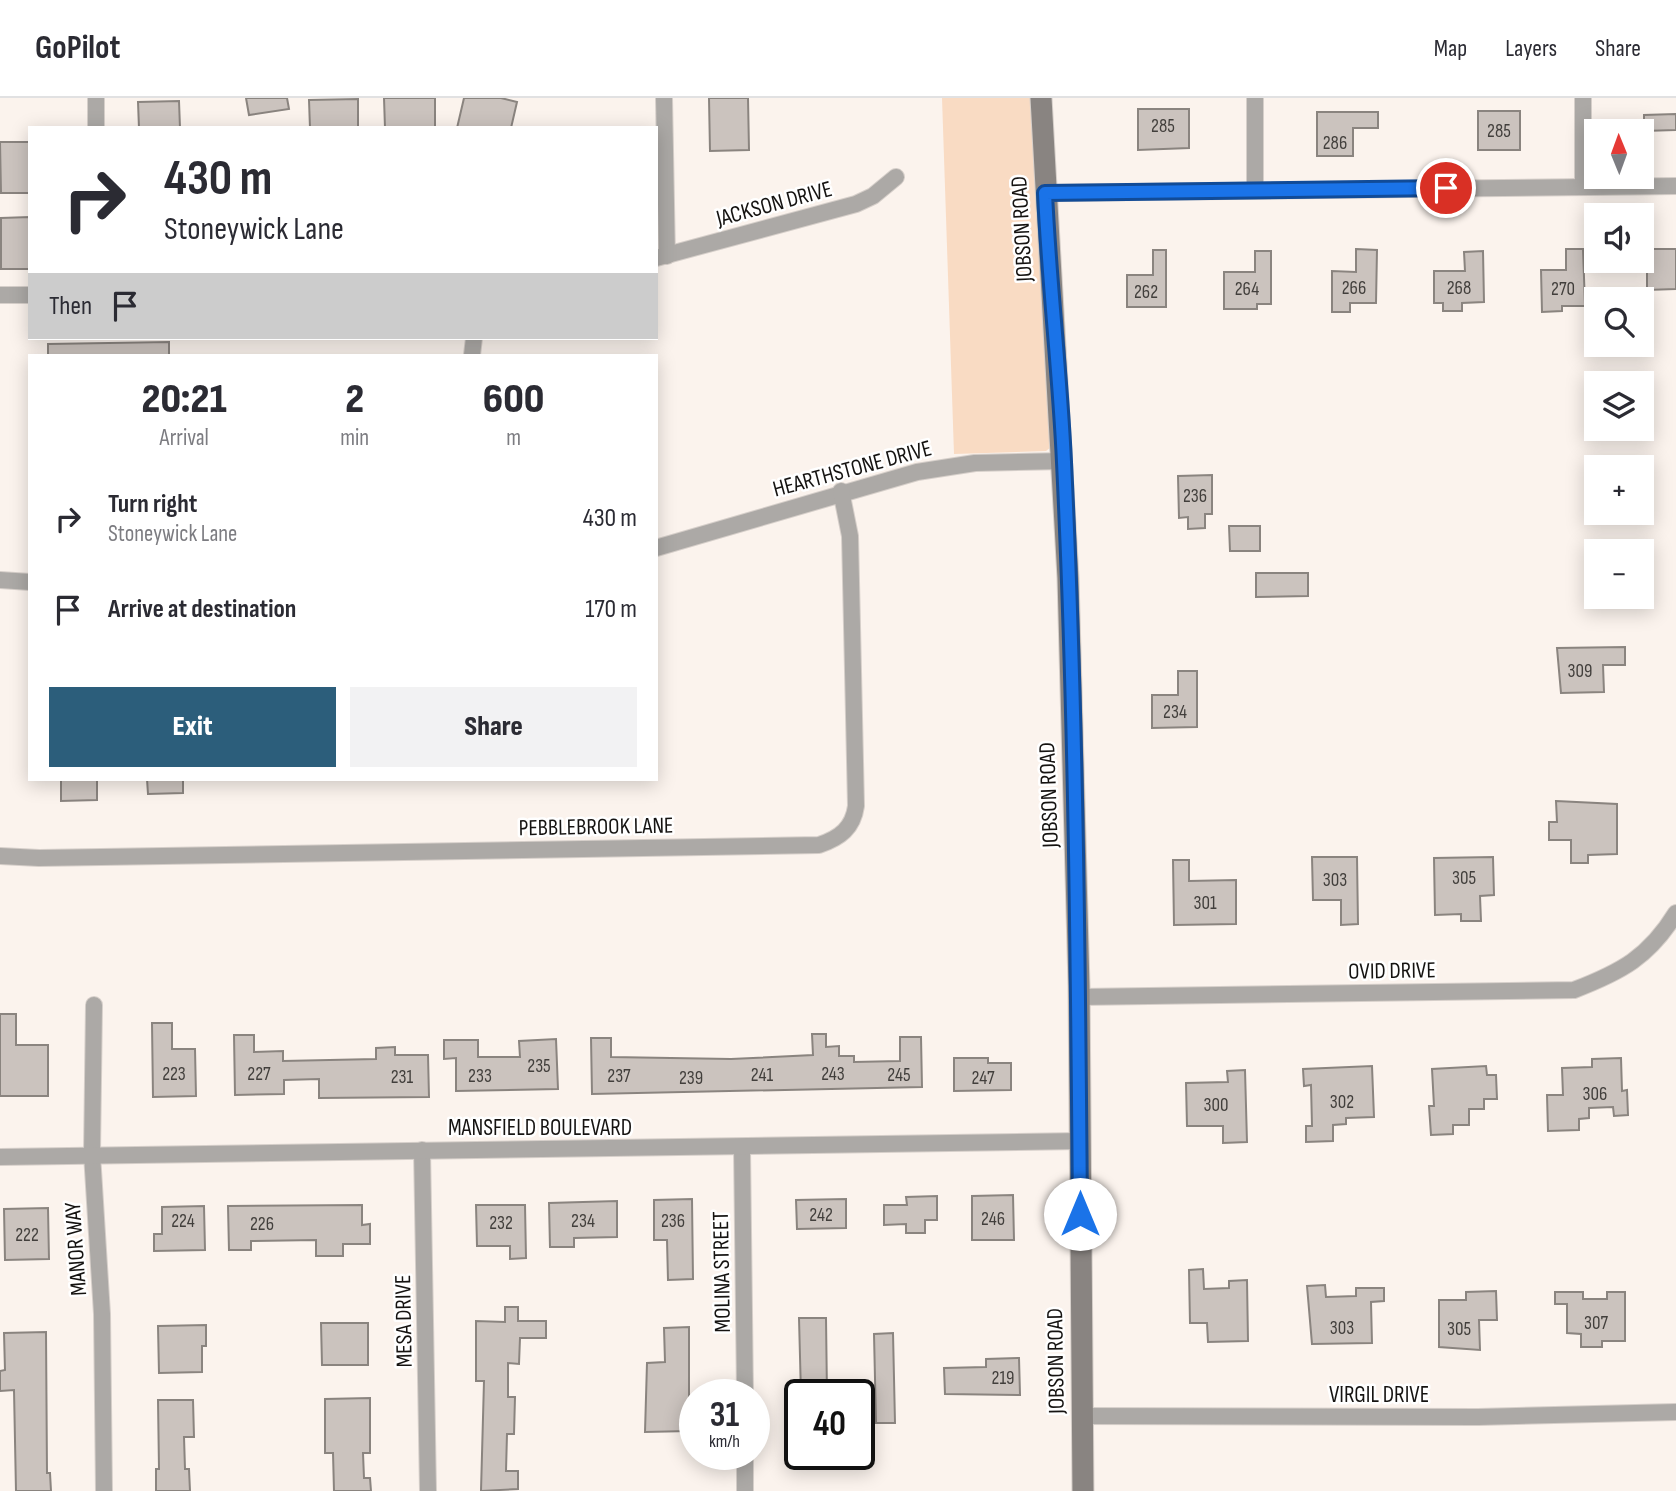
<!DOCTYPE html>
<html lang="en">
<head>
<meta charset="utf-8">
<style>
	:root { --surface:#fff; --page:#f2f2f3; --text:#2b2b33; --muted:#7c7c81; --line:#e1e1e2; --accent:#2c5e7b }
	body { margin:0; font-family:"Sofia Sans Condensed",sans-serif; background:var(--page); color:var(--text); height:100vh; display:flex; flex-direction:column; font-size:26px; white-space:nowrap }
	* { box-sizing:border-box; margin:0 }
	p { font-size:23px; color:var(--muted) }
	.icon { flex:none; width:38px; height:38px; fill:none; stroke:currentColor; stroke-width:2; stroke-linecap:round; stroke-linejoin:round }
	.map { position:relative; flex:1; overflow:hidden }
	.panel { position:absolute; left:28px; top:256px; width:630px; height:427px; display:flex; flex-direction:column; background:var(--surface); border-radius:0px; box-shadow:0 4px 18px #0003 }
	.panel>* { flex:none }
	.guide { position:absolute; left:28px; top:28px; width:630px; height:214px; border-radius:0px; box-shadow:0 4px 18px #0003; background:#fff; color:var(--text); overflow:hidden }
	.needle { width:46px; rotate:359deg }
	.controls { position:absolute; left:1584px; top:21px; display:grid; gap:14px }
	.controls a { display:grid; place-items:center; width:70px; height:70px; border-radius:0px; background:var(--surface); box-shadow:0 4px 18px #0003; font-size:35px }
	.speed { position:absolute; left:679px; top:1281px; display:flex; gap:14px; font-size:35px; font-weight:700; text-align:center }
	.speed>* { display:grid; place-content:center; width:91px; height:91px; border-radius:50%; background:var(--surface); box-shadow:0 4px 18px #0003; line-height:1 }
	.speed small { font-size:18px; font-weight:400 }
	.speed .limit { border:4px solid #111; border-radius:10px; background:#fff; color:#111 }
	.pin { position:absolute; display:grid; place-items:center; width:60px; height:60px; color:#fff; margin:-30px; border:4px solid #fff; border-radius:50%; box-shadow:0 2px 7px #0007 }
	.me { position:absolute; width:77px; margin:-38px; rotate:0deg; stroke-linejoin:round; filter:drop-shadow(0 0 5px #0008) }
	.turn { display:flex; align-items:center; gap:24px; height:147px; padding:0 21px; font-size:32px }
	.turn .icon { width:91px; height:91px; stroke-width:2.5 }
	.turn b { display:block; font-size:49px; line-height:60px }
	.then { display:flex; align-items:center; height:66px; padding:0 21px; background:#0003; gap:14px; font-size:26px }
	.eta { display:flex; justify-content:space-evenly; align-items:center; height:119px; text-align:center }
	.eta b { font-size:42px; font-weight:800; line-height:49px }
	.primary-button { display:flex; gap:14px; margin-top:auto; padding:14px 21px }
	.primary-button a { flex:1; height:80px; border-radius:0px; background:var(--accent); color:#fff; font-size:28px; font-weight:800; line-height:80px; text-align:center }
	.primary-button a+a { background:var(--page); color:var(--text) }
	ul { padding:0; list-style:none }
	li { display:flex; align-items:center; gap:21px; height:91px; padding:0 21px }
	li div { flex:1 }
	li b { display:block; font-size:26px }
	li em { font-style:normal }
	header { display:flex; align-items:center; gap:42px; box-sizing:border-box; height:98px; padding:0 35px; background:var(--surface); border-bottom:2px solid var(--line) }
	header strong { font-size:33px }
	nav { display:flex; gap:38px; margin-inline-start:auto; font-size:24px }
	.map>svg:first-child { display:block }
	.park { fill:#f9dbc3 }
	.building { fill:#cbc3be; stroke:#8a847f; stroke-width:2 }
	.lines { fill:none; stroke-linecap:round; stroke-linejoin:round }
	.street-casing { stroke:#d6cfca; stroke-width:18 }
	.secondary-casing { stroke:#d6cfca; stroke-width:23 }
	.street { stroke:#aca9a6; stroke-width:16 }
	.secondary { stroke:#898481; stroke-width:21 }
	.route-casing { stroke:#114b97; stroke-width:18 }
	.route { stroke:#1a73e8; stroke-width:12 }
	.labels { text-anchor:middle; stroke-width:5; stroke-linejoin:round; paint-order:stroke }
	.number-label { font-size:19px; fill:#423f3c }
	.street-label { font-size:23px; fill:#151311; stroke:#fff }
</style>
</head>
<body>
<header>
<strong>GoPilot</strong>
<nav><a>Map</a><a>Layers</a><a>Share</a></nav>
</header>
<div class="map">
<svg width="1676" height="1393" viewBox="0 0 1676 1393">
	<rect width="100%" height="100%" fill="#fbf3ed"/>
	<!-- park -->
	<path class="park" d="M942,0H1038L1051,349L1046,353L954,356Z"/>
	<!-- building -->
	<g class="building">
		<path d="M246,0H287L289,11L249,17Z"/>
		<path d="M384,0H435V30H385Z"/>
		<path d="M464,0H501L517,4L511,30H457Z"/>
		<path d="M709,0H748L749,52L710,53Z"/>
		<path d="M358,1V30H310L309,2Z"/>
		<path d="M179,3L180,30H139L138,4Z"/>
		<path d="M1138,11H1189V50L1138,52Z"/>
		<rect x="1478" y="13" width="42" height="39"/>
		<path d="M1317,14H1378V30H1353V58H1317Z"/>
		<path d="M1676,16V32L1644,33V17Z"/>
		<path d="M0,44H30V95H1Z"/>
		<path d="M30,119V171H1V120Z"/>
		<path d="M1356,151L1377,152L1376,205H1350V214H1332V173L1356,174Z"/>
		<path d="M1566,151H1583L1585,208H1562V213L1542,214L1541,172H1566Z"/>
		<path d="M1647,151H1676V191L1647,192Z"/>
		<path d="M1153,152H1166V209H1127V177H1153Z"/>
		<path d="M1255,153H1271V206H1257V211H1224V174H1255Z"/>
		<path d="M1483,153L1484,204L1462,205V213H1443V205H1434V173H1465L1464,154Z"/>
		<path d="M169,244V257H48V246Z"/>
		<path d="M1212,377V416H1205V430L1188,431V419L1179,420L1178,378Z"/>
		<path d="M1229,428H1260V453H1230Z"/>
		<path d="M1256,475H1308V498L1256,499Z"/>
		<path d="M1625,549V567H1603L1604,594L1561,595L1557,550Z"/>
		<path d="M1178,573H1197V629L1152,630V597H1178Z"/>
		<path d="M61,681H97V702L61,703Z"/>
		<path d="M147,681H183V695L148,696Z"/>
		<path d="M1556,703L1617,706V756L1588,757V765H1571V742H1549V724H1557Z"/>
		<path d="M1312,759H1357L1358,826L1341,827V802H1313Z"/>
		<path d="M1493,759L1494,797L1480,798L1481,823H1461V816L1435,817L1434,760Z"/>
		<path d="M1173,762H1189V783L1236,782V826L1174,827Z"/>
		<path d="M0,916H16V947H48V998H0Z"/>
		<path d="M152,925H172V951H195L196,998L153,999Z"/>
		<path d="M812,936H826V949L839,948V958H854V964L900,963V939H921L922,989L592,996L591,940H611V959L731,961L813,957Z"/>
		<path d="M234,937H254V954L283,953V963L376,961V950L395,949V957H428L429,999L319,1000V981L284,982V996L235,997Z"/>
		<path d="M556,941L558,991L456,993V960L444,961V942H478V959H520L519,943Z"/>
		<path d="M954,960H988V965H1011V992L954,993Z"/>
		<path d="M1621,960L1622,993L1627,992L1628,1017L1614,1018L1613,1009L1589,1010V1020L1579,1021V1032L1548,1033L1547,997H1563L1562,970L1592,969V961Z"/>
		<path d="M1372,968L1374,1019L1346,1020V1026L1333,1027V1043L1306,1044V1028H1312L1311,987L1304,988L1303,971Z"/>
		<path d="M1486,968L1487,977H1496L1497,1001H1484V1011H1469V1027H1453V1036L1431,1037L1429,1008H1434L1432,971Z"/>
		<path d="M1245,972L1247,1044L1223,1045V1028H1187L1186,985L1228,984L1227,973Z"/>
		<path d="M1013,1097L1014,1142H972V1098Z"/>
		<path d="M937,1098V1122H925V1135H906V1126L884,1127V1107H907L906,1099Z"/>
		<path d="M692,1101L693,1181L668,1182L667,1142H654V1102Z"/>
		<path d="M846,1101V1130L797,1131L796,1102Z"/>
		<path d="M617,1103V1139L574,1140V1149H550L549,1105Z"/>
		<path d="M362,1107V1127L370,1126V1146H343V1158H316V1142L251,1143V1152H229L228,1108Z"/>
		<path d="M476,1107H525L526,1160L510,1161V1148H477Z"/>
		<path d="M204,1108L205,1152L154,1153V1136H162V1109Z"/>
		<path d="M48,1110L49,1161L5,1162L4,1111Z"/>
		<path d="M1203,1171L1204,1191L1229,1190V1183L1247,1182L1248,1243L1208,1244L1207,1225H1190L1189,1172Z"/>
		<path d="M1325,1187L1326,1199L1356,1198V1190H1384V1203L1371,1204L1372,1245L1312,1246L1307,1188Z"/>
		<path d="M1496,1193L1497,1222H1479L1480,1252L1439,1249V1202H1466V1194Z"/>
		<path d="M1555,1194H1583V1201H1607V1194H1625V1243H1602V1249H1581V1236L1567,1235V1206H1555Z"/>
		<path d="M505,1209H518V1223H546V1240H520L519,1266L508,1265V1299H515L514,1336H507L506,1373H518V1391L481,1393L484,1283H476V1223L505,1224Z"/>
		<path d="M799,1220H826L827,1297H801Z"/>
		<path d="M321,1225H368V1267H322Z"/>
		<path d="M206,1227V1248H202V1274L159,1275L158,1228Z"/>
		<path d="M689,1229V1333L645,1334L647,1265L665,1264L664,1230Z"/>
		<path d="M46,1234L47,1375H50L51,1393H16L14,1292L0,1293V1273L5,1272L4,1235Z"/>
		<path d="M893,1235L895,1325H876L874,1236Z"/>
		<path d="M1019,1260L1020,1297L945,1296L944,1270L986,1269V1261Z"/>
		<path d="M370,1300V1355H363L364,1380H370L371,1393H334L333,1355H325V1301Z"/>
		<path d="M158,1302H193L194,1339H184L185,1371H189L190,1393H156V1371H159Z"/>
	</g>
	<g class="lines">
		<!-- street casing -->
		<g class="street-casing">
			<g id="street">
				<path d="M96,0V30"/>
				<path d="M664,0L667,158"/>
				<path d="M1583,0V88"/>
				<path d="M1255,92V0"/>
				<path d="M1045,95L1676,88"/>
				<path d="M656,160L856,106L873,98L896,79"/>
				<path d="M0,197H30"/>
				<path d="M472,257L474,240"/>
				<path d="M656,450L917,374L975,365L1064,363"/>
				<path d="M0,482L30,484"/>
				<path d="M0,758L39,760L819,747C840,740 853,730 856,708L850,438L841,393"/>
				<path d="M1079,899L1574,892C1621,874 1649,859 1676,815"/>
				<path d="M94,907L92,1056L102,1216L104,1393"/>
				<path d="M742,1050L745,1297"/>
				<path d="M422,1052L428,1393"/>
				<path d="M0,1059L1080,1043"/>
				<path d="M1082,1318L1478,1319L1676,1314"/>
				<path d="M745,1356V1393"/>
			</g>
		</g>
		<!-- secondary casing -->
		<g class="secondary-casing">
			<path id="secondary" d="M1041,0L1068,480L1079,888L1083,1393"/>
		</g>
		<!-- street -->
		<use href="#street" class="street"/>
		<!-- secondary -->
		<use href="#secondary" class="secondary"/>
	</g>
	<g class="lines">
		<!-- route casing -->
		<g class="route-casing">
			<path id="route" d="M1080,1116C1078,865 1076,614 1064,364C1060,274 1049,185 1045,95L1446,90"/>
		</g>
		<!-- route -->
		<use href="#route" class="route"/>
	</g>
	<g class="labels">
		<!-- number labels -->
		<g class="number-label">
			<text x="1163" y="34">285</text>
			<text x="1499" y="39">285</text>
			<text x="1335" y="51">286</text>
			<text x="1354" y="196">266</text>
			<text x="1459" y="196">268</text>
			<text x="1247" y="197">264</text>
			<text x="1563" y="197">270</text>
			<text x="1146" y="200">262</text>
			<text x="1195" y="404">236</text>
			<text x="1580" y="579">309</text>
			<text x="1175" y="620">234</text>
			<text x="1464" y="786">305</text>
			<text x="1335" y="788">303</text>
			<text x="1205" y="811">301</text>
			<text x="539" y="974">235</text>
			<text x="174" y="982">223</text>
			<text x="259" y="982">227</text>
			<text x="833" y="982">243</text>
			<text x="762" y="983">241</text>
			<text x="899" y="983">245</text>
			<text x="480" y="984">233</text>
			<text x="619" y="984">237</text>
			<text x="402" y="985">231</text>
			<text x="691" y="986">239</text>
			<text x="983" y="986">247</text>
			<text x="1595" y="1002">306</text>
			<text x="1342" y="1010">302</text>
			<text x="1216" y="1013">300</text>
			<text x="821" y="1123">242</text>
			<text x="993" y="1127">246</text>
			<text x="183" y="1129">224</text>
			<text x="583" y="1129">234</text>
			<text x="673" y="1129">236</text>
			<text x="501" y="1131">232</text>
			<text x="262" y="1132">226</text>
			<text x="27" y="1143">222</text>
			<text x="1596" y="1231">307</text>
			<text x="1342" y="1236">303</text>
			<text x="1459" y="1237">305</text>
			<text x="1003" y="1286">219</text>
		</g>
		<!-- street labels -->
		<g class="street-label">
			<text transform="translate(774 105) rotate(-15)" y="8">JACKSON DRIVE</text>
			<text transform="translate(1021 131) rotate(-93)" y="8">JOBSON ROAD</text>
			<text transform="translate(852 370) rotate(-15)" y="8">HEARTHSTONE DRIVE</text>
			<text transform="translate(1048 697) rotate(-92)" y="8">JOBSON ROAD</text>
			<text transform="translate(596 728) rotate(-1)" y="8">PEBBLEBROOK LANE</text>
			<text transform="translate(1392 872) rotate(-1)" y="8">OVID DRIVE</text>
			<text x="540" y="1037">MANSFIELD BOULEVARD</text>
			<text transform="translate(75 1151) rotate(-94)" y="8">MANOR WAY</text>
			<text transform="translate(721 1174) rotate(-91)" y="8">MOLINA STREET</text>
			<text transform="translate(403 1223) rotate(-91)" y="8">MESA DRIVE</text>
			<text transform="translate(1055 1263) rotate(-91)" y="8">JOBSON ROAD</text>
			<text x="1379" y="1304">VIRGIL DRIVE</text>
		</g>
	</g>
</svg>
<div class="controls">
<a><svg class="needle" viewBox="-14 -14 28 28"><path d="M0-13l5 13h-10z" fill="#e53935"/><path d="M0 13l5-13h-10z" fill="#7c7c81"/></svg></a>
<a><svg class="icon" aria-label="sound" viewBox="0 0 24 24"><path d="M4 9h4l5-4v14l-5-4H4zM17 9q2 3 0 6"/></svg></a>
<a><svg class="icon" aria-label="search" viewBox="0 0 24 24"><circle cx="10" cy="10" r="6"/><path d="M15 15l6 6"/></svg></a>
<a><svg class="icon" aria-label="layers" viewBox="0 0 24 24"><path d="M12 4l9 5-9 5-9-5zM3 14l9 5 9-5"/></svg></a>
<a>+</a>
<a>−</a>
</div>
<div class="speed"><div>31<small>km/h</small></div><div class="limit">40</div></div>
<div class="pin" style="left:1446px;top:90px;background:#d93025"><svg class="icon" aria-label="arrive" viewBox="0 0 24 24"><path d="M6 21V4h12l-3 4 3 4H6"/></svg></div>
<svg class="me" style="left:1080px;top:1116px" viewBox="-20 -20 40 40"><circle r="19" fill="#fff"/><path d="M0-13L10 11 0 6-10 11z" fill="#1a73e8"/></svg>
<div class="guide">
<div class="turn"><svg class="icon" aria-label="right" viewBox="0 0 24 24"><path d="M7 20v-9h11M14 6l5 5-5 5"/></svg><div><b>430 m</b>Stoneywick Lane</div></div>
<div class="then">Then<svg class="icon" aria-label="arrive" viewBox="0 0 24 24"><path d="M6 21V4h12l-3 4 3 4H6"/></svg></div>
</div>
<section class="panel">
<div class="eta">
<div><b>20:21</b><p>Arrival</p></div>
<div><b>2</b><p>min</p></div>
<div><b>600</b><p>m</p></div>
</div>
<ul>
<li><svg class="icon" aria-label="right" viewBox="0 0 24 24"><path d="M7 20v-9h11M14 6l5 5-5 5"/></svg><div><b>Turn right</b><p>Stoneywick Lane</p></div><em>430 m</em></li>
<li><svg class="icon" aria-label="arrive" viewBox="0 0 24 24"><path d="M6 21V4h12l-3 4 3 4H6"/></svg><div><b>Arrive at destination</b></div><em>170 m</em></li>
</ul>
<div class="primary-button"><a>Exit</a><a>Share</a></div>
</section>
</div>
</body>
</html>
